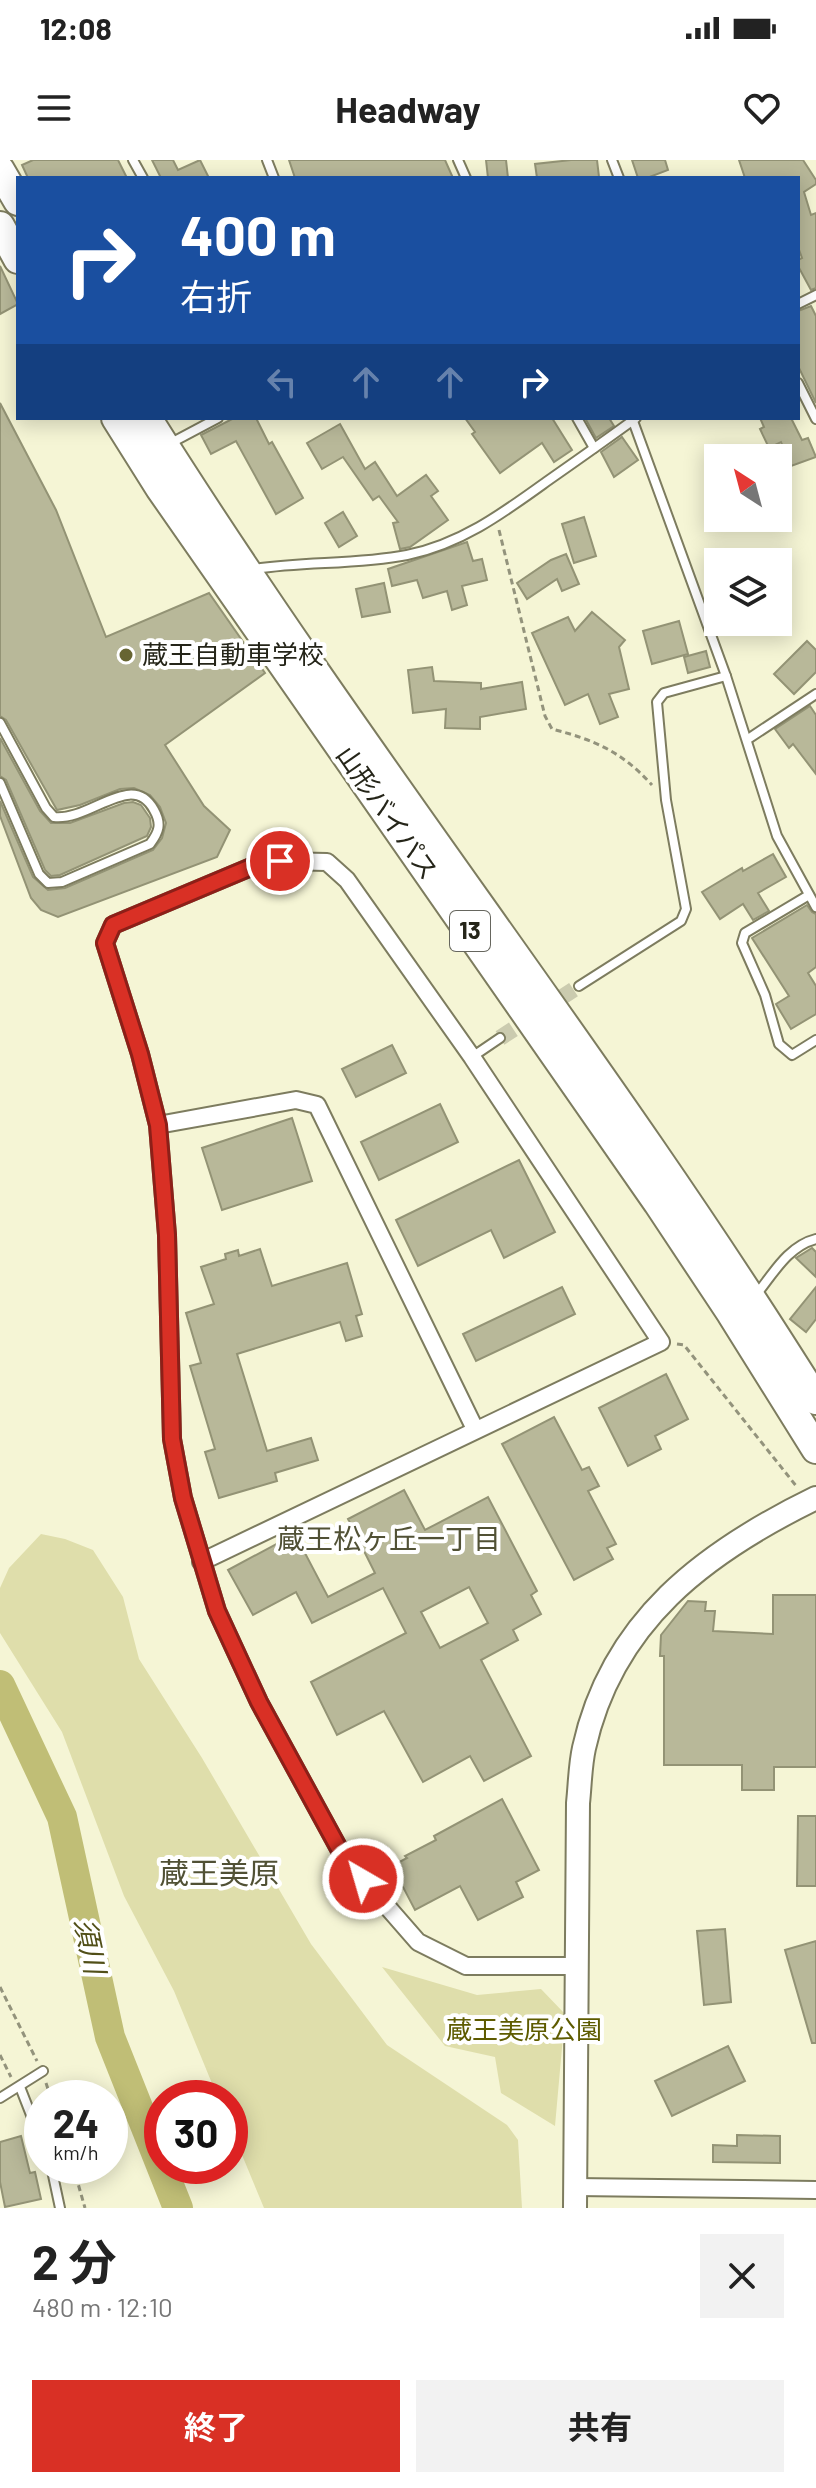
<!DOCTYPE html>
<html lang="ja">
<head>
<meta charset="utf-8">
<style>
	:root { --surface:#fff; --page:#f2f2f2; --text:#222; --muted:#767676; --accent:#d93025 }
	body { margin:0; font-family:Barlow,"Noto Sans JP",sans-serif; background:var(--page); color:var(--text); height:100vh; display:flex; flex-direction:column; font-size:30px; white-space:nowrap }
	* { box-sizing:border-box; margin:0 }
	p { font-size:26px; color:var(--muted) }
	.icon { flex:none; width:44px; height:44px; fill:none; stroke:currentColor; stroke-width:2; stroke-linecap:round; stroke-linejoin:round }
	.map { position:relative; height:2048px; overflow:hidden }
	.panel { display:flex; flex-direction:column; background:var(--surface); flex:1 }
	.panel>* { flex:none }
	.hud { position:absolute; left:16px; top:16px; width:784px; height:244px; border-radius:0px; box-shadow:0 4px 20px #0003; background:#1a4fa0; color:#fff; overflow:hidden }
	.needle { width:52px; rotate:324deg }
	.controls { position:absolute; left:704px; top:284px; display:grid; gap:16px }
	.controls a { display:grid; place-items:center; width:88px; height:88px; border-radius:0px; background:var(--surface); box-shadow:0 4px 20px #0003; font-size:40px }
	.speed { position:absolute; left:24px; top:1920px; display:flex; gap:16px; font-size:40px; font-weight:700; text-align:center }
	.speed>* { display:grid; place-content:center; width:104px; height:104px; border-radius:50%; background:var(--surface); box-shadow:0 4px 20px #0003; line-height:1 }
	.speed small { font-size:20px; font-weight:400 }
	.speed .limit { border:12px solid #d22; background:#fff; color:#111 }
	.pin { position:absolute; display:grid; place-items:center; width:68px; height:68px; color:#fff; margin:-34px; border:4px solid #fff; border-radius:50%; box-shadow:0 2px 8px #0007 }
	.me { position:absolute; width:88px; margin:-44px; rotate:322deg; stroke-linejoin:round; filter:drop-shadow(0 0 6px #0008) }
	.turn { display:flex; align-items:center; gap:28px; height:168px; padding:0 32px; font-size:36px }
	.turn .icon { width:104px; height:104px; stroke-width:2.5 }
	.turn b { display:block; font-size:56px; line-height:68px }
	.lanes { display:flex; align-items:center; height:76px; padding:0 32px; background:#0003; justify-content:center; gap:40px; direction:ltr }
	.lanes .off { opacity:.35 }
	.round { display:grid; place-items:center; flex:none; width:84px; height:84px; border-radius:0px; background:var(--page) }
	.overview { display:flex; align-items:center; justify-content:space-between; height:136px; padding:0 32px }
	h1 { font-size:48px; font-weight:700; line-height:60px }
	.action { display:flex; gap:16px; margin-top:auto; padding:16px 32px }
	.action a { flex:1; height:92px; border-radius:0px; background:var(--accent); color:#fff; font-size:32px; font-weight:700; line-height:92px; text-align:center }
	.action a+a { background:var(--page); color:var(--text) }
	.status { display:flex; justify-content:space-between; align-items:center; height:56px; padding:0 40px; background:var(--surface); direction:ltr }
	.status svg { height:22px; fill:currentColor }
	header { display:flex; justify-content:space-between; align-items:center; height:104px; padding:0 32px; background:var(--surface); font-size:36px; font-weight:700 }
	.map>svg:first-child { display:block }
	.green { fill:#dfdeab }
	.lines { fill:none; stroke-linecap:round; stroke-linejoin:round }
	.river { stroke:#c0be76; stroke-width:30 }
	.building { fill:#b8b899; stroke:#939375; stroke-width:2; fill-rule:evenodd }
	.street-tunnel { stroke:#cbcbaf; stroke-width:16; stroke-dasharray:16 8; stroke-linecap:butt }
	.lane-casing { stroke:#7d7c5f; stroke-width:12 }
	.street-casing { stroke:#7d7c5f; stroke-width:20 }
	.secondary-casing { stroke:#7d7c5f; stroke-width:26 }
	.highway-casing { stroke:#7d7c5f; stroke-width:32 }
	.path { stroke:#93937c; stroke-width:3; stroke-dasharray:6 4; stroke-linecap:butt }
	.lane { stroke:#fff; stroke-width:8 }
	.street { stroke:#fff; stroke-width:16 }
	.secondary { stroke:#fff; stroke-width:22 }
	.highway { stroke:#fff; stroke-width:28 }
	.route-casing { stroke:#8d1f18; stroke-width:20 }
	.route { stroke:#d93025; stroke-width:14 }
	.poi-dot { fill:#676532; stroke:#fff; stroke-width:3 }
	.labels { text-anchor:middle; stroke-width:8; stroke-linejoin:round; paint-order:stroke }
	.shield { fill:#fff; stroke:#66665e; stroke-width:2 }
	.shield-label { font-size:24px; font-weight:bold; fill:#252519 }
	.poi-label { font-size:26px; fill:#252519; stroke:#fff; text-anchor:start }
	.street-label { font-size:26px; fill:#252519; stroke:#fff }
	.park-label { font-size:26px; fill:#5e5b00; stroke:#fff }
	.neighbourhood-label { font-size:28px; fill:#515135; stroke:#fff }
	.water-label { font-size:28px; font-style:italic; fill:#514f18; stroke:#fff }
	.quarter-label { font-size:30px; fill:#515135; stroke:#fff }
</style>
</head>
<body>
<div class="status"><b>12:08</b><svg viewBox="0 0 49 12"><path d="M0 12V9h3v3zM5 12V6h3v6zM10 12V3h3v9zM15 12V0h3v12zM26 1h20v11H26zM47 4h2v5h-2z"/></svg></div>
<header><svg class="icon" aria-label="menu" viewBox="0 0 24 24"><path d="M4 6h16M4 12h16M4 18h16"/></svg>Headway<svg class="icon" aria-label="heart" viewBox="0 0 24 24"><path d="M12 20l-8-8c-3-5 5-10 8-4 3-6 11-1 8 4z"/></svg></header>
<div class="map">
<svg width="816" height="2048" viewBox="0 0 816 2048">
	<rect width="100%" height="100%" fill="#f5f5d5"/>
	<!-- green -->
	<g class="green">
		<path d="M41,1374L65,1379L93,1390L123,1437L139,1499L202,1598L311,1784L387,1885L507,1965L518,1980L522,2048H264L230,1966V1938H218L174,1831L124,1736L62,1572L0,1473V1428L9,1408Z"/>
		<path d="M382,1807L477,1835L541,1829L565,1854L555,1966L501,1933L495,1897L445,1886Z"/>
	</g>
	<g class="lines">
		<!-- river -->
		<path class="river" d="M0,1525L62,1657L110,1877L178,2048"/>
	</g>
	<!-- building -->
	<g class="building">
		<path d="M33,0H118L127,18H28L22,5Z"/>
		<path d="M152,0H173L178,10L200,0L209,18H161Z"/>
		<path d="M289,0H445L453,18H295Z"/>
		<path d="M486,0H506L508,18H488Z"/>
		<path d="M571,0H597L599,17L537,18L535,4Z"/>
		<path d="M632,0H665L668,10L647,18H638Z"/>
		<path d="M739,0H803L816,20V24L804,32L811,55L816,53V128L811,130L798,106V100L802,98L798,87V18H745Z"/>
		<path d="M0,106L18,144L0,154Z"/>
		<path d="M811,146L816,156V243L798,206V151Z"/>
		<path d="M0,243L56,350L106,477L209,433L265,513L165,585L204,646L230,670L217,697L58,757L41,750L31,738L0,656V641L33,717L48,730L65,728L153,690L162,678L166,663L160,647L150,635L134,628L120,629L80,645L57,650L6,560L0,556Z"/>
		<path d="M234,258H256L269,284L272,282L303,338L276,354L236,281L211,294L201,275Z"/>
		<path d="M465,258H552L572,290L554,302L542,283L500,313L472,274L475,272Z"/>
		<path d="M585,258H609L614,266L596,278Z"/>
		<path d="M760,258H791L802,280L808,278L816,297L791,306L781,282L769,288L760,269L764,267Z"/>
		<path d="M340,264L365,309L375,302L397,336L426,315L438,331L431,336L448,360L410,387L400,389L393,363L398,362L379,336L373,340L343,297L322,309L307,283Z"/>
		<path d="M622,277L638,300L614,317L601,292Z"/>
		<path d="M343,352L357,376L339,387L325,363Z"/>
		<path d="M584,357L596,396L574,403L562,364Z"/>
		<path d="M467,382L473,401L482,399L487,420L462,426L467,445L452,450L447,431L423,438L417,420L392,426L388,409Z"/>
		<path d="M566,394L579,424L562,431L557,419L527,439L517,423L551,400Z"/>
		<path d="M384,423L390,452L362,457L356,429Z"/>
		<path d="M592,452L625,480L619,487L629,529L609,534L618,557L600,564L588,534L565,545L532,473L568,457L575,471Z"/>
		<path d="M679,461L688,494L652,504L643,471Z"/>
		<path d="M807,481L816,490V512L794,534L774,514Z"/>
		<path d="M706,491L710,507L688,513L684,497Z"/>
		<path d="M432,507L434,521L481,523V529L522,522L526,549L480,557V569L445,568L446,549L413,553L408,510Z"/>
		<path d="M810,546L816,555V614L793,584L789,588L775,569Z"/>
		<path d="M0,578L40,651L51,663H70L124,643L133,642L141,645L150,658L151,667L147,676L60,715L51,716L45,710L6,620L0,616Z"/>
		<path d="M773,694L786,717L758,733L769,751L753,760L743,744L720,759L702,732L742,708L743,711Z"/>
		<path d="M807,745L812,752L816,754V807L808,813L816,826V854L791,869L776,844L789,836L752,778Z"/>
		<path d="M392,885L406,913L356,937L342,909Z"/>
		<path d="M440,944L458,982L379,1020L361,982Z"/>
		<path d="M292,958L312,1021L222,1050L202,988Z"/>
		<path d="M519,1000L555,1072L504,1098L491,1070L418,1106L396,1060Z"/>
		<path d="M812,1088L816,1092V1117L796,1098Z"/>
		<path d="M260,1089L272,1126L347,1103L362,1154L356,1156L362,1176L346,1181L340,1162L237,1194L267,1291L311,1278L318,1300L275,1313L277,1321L219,1338L205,1292L215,1289L190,1206L201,1203L186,1153L214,1144L201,1107L226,1099L225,1094L238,1090L239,1096Z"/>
		<path d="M562,1127L575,1154L476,1201L463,1174Z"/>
		<path d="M816,1127V1159L806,1172L790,1159Z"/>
		<path d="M666,1214L688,1259L655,1276L661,1289L628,1306L599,1248Z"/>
		<path d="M554,1257L582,1310L589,1307L599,1326L588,1331L616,1384L607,1388L613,1399L574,1420L502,1284Z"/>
		<path d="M404,1330L425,1370L488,1337L537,1431L531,1435L541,1454L513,1470L518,1480L481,1500L531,1596L484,1621L470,1596L423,1622L384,1551L337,1575L311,1522L406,1473L383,1428L312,1463L296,1432L253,1455L228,1410L295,1374L328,1437L375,1413L348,1359ZM469,1427L488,1463L440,1488L421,1452Z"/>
		<path d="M773,1435H816V1607H774V1630H742V1605H664V1496H660L661,1475L688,1441L706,1442L705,1451H715L713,1471L773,1474Z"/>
		<path d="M502,1639L539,1710L516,1722L523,1737L478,1760L460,1726L415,1750L392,1706L407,1698L405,1696L436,1680L434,1676Z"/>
		<path d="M798,1656H816V1726H797Z"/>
		<path d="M725,1769L731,1842L704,1845L697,1771Z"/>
		<path d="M816,1781V1883H812L785,1790Z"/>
		<path d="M728,1886L745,1921L672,1956L655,1921Z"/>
		<path d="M737,1975L780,1976V2003L713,2002V1985L737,1986Z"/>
		<path d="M21,1976L30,2013L35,2012L41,2039L5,2047L0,2022V1982Z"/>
	</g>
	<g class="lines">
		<!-- street-tunnel -->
		<path class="street-tunnel" d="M500,878L579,826"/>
		<!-- lane casing -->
		<g class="lane-casing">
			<g id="lane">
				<path d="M133,0L143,18"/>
				<path d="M267,0L274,18"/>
				<path d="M458,0L466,18"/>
				<path d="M612,0L619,18"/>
				<path d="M798,144L816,135"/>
				<path d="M798,223L816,259"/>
				<path d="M577,258L594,288"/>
				<path d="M633,261L726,516L777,676L816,747"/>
				<path d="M169,284L218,258"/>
				<path d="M255,409C305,401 356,405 407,395C461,384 503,353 546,322C576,301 606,280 636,258"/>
				<path d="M0,563L46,648L54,657C91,661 132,610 154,650C162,664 159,672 150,684L62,722L48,723L39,714L0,623"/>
				<path d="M748,579L816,534"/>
				<path d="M809,735L745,773L742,783L765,835L779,884L792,895L816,880"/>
				<path d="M579,826L681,761L686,749L666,640L657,542L664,533L726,516"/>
				<path d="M472,897L500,878"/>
				<path d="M756,1135C773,1114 788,1086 816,1079"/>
				<path d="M20,1927L42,1983"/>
				<path d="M0,1938L43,1911"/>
				<path d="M51,2006L60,2048"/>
			</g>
		</g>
		<!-- street casing -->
		<g class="street-casing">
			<g id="street">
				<path d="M158,965L296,940L317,945L475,1269"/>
				<path d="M201,1402L661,1182L472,897L347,720L327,702L280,701L256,705L113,765L105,783L140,894L158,965L167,1075L172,1279L183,1338L217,1451L259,1542L343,1696L418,1782L466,1806H578"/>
				<path d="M575,2027L816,2030"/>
			</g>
		</g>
		<!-- secondary casing -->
		<g class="secondary-casing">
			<path id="secondary" d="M575,2048L578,1643C580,1625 580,1606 584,1588C612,1461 705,1392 816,1338"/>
		</g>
		<!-- highway casing -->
		<g class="highway-casing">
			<g id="highway">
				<path d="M0,10L18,41"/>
				<path d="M0,66L18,99"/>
				<path d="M116,258L160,328L658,1043L731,1153L816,1289"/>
				<path d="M147,258C358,594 607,904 816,1240"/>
			</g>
		</g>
		<!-- path -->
		<g class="path">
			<path d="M499,370L545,556L552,569C595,580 622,592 652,625"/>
			<path d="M677,1184L684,1185L797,1327"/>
			<path d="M0,1827L37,1901"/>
			<path d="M0,1895L11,1917"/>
			<path d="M46,1923L51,1938"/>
			<path d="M73,2006L85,2048"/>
		</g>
		<!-- lane -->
		<use href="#lane" class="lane"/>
		<!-- street -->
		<use href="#street" class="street"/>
		<!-- secondary -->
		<use href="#secondary" class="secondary"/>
		<!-- highway -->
		<use href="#highway" class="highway"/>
	</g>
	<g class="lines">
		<!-- route casing -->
		<g class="route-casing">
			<path id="route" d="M280,701L256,705L113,765L105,783L140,894L158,965L167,1075L172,1279L183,1338L217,1451L259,1542L343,1696L363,1719"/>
		</g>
		<!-- route -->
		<use href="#route" class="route"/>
	</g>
	<!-- markers -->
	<circle class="poi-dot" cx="126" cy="495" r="8"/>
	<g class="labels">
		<!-- shield labels -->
		<rect class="shield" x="450" y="751" width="40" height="40" rx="6"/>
		<g class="shield-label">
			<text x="470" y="779">13</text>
		</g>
		<!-- poi labels -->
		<g class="poi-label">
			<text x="142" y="504">蔵王自動車学校</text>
		</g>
		<!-- street labels -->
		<g class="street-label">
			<text transform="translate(387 653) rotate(55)" y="9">山形バイパス</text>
		</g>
		<!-- park labels -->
		<g class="park-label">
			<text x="524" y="1879">蔵王美原公園</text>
		</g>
		<!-- neighbourhood labels -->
		<g class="neighbourhood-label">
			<text x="389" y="1389">蔵王松ヶ丘一丁目</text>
		</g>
		<!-- water labels -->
		<g class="water-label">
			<text transform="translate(90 1786) rotate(78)" y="10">須川</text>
		</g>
		<!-- quarter labels -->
		<g class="quarter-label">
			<text x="219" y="1724">蔵王美原</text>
		</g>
	</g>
</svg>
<div class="controls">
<a><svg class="needle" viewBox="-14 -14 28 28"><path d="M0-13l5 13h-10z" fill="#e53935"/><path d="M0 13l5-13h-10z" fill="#767676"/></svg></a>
<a><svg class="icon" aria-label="layers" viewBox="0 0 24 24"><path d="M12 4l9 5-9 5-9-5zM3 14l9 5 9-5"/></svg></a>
</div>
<div class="speed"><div>24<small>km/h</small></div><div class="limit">30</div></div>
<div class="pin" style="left:280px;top:701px;background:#d93025"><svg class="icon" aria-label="arrive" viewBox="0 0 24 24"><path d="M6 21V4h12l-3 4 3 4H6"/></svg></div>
<svg class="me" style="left:363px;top:1719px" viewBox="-20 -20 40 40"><circle r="17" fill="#d93025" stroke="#fff" stroke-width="3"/><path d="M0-11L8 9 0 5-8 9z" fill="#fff"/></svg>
<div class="hud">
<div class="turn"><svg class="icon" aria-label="right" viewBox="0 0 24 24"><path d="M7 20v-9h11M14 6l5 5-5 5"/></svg><div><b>400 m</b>右折</div></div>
<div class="lanes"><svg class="icon off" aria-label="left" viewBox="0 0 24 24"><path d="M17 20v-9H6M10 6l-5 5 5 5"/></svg><svg class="icon off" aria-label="ahead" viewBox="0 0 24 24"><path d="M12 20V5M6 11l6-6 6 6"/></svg><svg class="icon off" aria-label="ahead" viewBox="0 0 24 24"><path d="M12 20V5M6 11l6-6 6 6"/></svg><svg class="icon" aria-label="right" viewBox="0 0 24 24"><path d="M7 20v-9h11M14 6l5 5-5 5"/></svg></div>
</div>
</div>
<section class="panel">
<div class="overview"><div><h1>2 分</h1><p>480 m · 12:10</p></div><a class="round"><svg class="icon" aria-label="close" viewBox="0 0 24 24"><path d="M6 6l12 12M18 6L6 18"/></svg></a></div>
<div class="action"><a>終了</a><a>共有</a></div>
</section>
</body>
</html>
